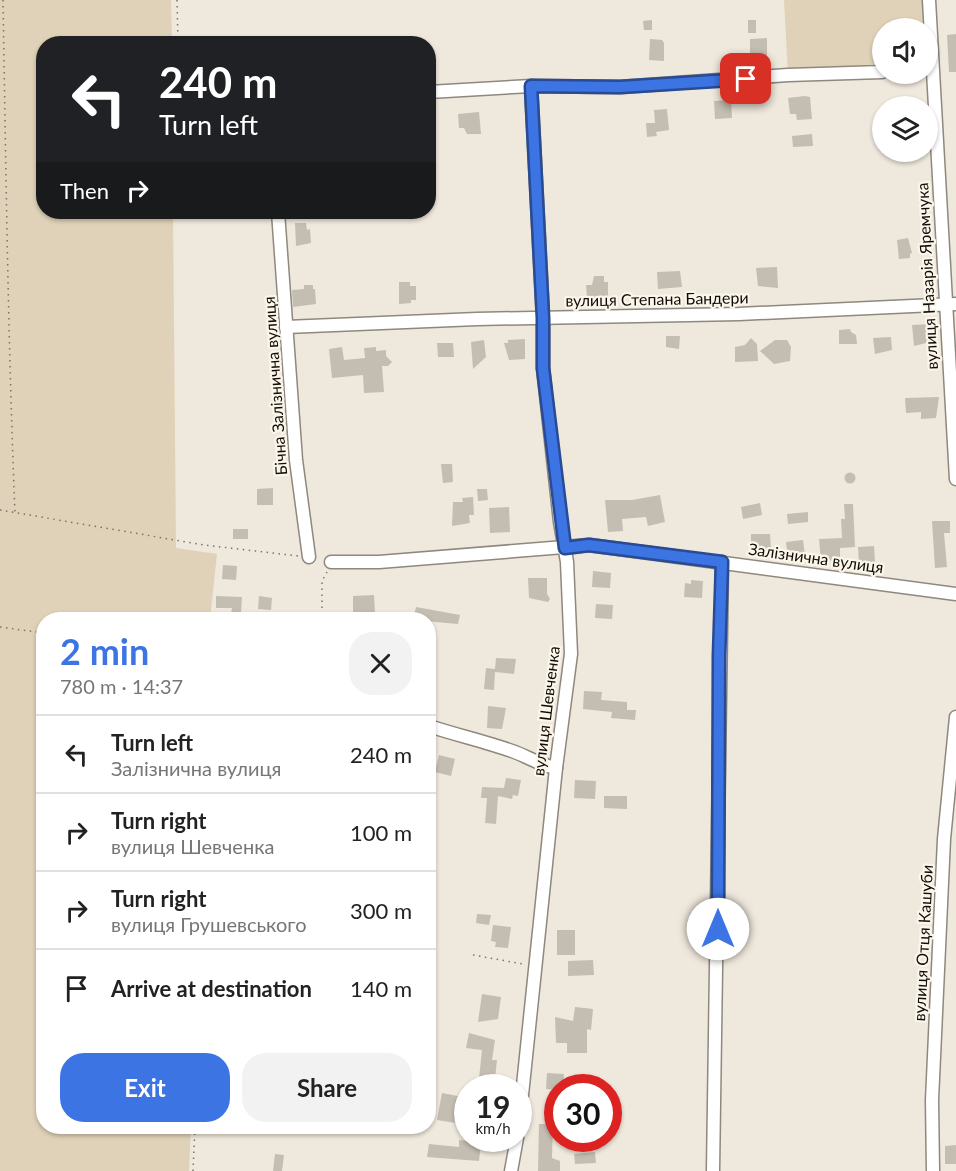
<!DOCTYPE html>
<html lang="en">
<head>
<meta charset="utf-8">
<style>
	:root { --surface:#fff; --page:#f2f2f2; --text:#222; --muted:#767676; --line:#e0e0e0; --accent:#3d74e4 }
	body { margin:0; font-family:Lato,sans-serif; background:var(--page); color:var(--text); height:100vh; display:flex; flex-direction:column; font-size:22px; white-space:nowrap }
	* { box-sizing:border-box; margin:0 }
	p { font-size:20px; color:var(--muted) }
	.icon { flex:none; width:33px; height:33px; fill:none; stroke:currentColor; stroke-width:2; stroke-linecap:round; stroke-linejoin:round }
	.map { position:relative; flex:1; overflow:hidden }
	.panel { position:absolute; left:36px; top:612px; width:400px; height:522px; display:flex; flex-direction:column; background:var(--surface); border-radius:24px; box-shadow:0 2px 4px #0004 }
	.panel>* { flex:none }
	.banner { position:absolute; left:36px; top:36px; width:400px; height:183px; border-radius:24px; box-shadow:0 2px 4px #0004; background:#202124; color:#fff; overflow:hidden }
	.buttons { position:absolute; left:872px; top:18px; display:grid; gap:12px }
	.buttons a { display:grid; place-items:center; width:66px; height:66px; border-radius:50%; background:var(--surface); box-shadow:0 2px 4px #0004; font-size:30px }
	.speed { position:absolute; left:454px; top:1074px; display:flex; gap:12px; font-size:30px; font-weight:700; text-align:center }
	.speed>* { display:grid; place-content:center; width:78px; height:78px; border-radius:50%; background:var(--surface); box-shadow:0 2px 4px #0004; line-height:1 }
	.speed small { font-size:15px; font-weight:400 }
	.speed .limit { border:9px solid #d22; background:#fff; color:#111 }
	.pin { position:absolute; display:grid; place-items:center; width:51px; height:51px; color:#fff; margin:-26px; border-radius:12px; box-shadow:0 3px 9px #0006 }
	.me { position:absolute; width:66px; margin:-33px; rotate:0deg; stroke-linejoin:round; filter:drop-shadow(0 0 4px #0008) }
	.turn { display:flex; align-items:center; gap:21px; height:126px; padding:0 24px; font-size:27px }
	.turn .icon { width:78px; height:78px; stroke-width:2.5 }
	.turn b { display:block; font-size:42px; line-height:51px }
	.then { display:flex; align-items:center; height:57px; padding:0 24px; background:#0003; gap:12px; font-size:22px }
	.round { display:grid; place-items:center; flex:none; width:63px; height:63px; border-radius:24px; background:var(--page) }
	.overview { display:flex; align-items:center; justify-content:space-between; height:102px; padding:0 24px }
	h1 { font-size:36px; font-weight:700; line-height:45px; color:var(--accent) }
	.cta { display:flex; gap:12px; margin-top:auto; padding:12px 24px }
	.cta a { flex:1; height:69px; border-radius:24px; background:var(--accent); color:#fff; font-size:24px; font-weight:700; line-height:69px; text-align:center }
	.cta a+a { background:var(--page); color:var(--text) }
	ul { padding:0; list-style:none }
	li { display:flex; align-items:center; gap:18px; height:78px; padding:0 24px; border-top:2px solid var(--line) }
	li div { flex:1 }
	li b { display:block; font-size:22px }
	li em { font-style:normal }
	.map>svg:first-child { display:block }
	.green { fill:#e0d2b8 }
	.building { fill:#c4bdb2 }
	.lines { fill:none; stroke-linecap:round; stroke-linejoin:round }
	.minor-casing { stroke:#8e887d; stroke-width:15 }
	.path { stroke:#78736c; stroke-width:1.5; stroke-dasharray:1.5 4.5; stroke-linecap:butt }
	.minor { stroke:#fff; stroke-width:12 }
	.route-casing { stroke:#284b94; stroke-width:15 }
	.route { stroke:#3d74e4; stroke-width:10 }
	.labels { text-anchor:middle; stroke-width:4.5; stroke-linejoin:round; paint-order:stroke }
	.street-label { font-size:16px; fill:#0f0d09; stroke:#fcf6ea }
</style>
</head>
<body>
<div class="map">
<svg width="956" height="1171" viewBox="0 0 956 1171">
	<rect width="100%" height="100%" fill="#efe8dd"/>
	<!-- green -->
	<g class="green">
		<path d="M0,0H171L172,43L44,44V212H173L176,548L217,554L210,619L44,620V1126L191,1127L189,1171H0Z"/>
		<path d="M784,0H925L924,28H882V63L788,75Z"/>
	</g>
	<!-- building -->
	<g class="building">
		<path d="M652,20V30H644L643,21Z"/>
		<rect x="748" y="20" width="8" height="13"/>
		<path d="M956,34V72H949L947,35Z"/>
		<path d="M767,38V59H750V39Z"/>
		<path d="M650,39L662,40L664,43V61L649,60Z"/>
		<path d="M805,96L810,97L812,119L797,120L796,114H790L788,98Z"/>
		<path d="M731,100L732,118L715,119L714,101Z"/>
		<path d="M667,109L669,130L656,132L657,136L647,137L646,123H655L654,110Z"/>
		<path d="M479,112L481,134H467L464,128H459L458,114Z"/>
		<path d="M812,134L813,146L793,147L792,136Z"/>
		<path d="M295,223H306L307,230L310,229L311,243L296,246Z"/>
		<path d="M908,238L912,253L910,254V258L899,259L897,240Z"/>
		<path d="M777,267L778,288L758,286L756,268Z"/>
		<path d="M680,271L682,287L658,289L657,272Z"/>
		<path d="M594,276H604V282H608V298H587L586,285H592Z"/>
		<path d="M399,282H410V286H416V300H411V303L399,304Z"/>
		<path d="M304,285H313V289H315L316,304L293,307L292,290L304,289Z"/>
		<path d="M933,324L934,341L914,346L912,325Z"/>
		<path d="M850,329L851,332L856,335L857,344H839V330Z"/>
		<path d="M666,336H680L679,349L666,347Z"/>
		<path d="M891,337L892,350L875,354L873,338Z"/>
		<path d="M751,338L757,344L758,361L735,362V347L745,345Z"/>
		<path d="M525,339V359L509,360L504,343H508V340Z"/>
		<path d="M484,340L486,357L473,369L471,342Z"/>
		<path d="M775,340H787L791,347L790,361L774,364L760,351Z"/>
		<path d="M437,343H453L454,357H438Z"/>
		<path d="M342,347L344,360L365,358L364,348L376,347V351L386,350V356L392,362L388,366H382L384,392L364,393L363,375L332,378L329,349Z"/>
		<path d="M939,397L936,418L921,419V412L906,413L905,398Z"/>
		<path d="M441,464H452L453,482L443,483Z"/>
		<circle cx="850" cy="478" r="5.5"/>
		<path d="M273,488V505H257V489Z"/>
		<path d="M477,489H487L488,500L478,501Z"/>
		<path d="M660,495L665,522L648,526L646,517L622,519L623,531L608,532L605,500H632Z"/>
		<path d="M473,497L474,515H469L470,523L452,526L453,502H463L462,498Z"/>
		<path d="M760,503L762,515L743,519L741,507Z"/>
		<path d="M844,504H853L855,547L840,548V560L821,561L819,539L842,538L841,519H845Z"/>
		<path d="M509,507L510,532L490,533L489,508Z"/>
		<path d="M808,512V522L788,524L787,514Z"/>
		<path d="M932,521H950V533H944L947,567L935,568Z"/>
		<rect x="233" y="529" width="15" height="10"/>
		<path d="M751,534H770L771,550L751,551Z"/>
		<path d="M803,540L805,556L788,558L786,542Z"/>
		<path d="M874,546L875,563L859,564L858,547Z"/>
		<path d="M223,565L237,566L236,580L222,579Z"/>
		<path d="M593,571L611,573L610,588L592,587Z"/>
		<path d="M528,578H547V594L550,599L548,602L529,598Z"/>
		<path d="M691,580L703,581L702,598L684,597L685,583L691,584Z"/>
		<path d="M374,595L375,613H353V596Z"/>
		<path d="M216,596L242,597L241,613H231L232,608H216Z"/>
		<path d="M259,596L272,598L271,610L258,609Z"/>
		<path d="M596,604L613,605L612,619L595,618Z"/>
		<path d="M416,607L460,615L458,624L413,620Z"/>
		<path d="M496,658L516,659L514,674L495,672L494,690L484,689L486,668L495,669Z"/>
		<path d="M584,691L602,692L601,700L627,702V710H636L635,720L611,718L612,712L583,709Z"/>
		<path d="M488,706L506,708L502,729L487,728Z"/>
		<path d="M439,755L455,759L451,776L435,772Z"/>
		<path d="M506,778L521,780L518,796L513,795L512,799L498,796L496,824L485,823L487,798H481L482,787L504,788Z"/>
		<path d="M575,780L596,781L595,799L574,798Z"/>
		<path d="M604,796H627V809L604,808Z"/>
		<path d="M477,914L491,915L489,925L476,923Z"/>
		<path d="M493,925L511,927L508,948L495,947L496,942L491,941Z"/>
		<rect x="557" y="930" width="18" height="25"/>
		<path d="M593,960L594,975L568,976V961Z"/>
		<path d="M482,994L501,997L498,1019L478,1022Z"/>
		<path d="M575,1007L593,1009L591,1030L587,1029V1053H567V1043H556L555,1017L573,1021Z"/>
		<path d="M469,1033L495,1040L492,1060H497L494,1088H478L482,1050L466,1048Z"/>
		<path d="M547,1073L564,1074L563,1088H558V1090L546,1089Z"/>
		<path d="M442,1093L468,1098V1125L437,1120Z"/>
		<path d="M539,1124H553L552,1158L560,1161V1171H538Z"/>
		<path d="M459,1140L481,1143L479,1161L427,1157L429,1144L459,1147Z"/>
		<path d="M956,1145V1164H945V1146Z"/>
		<path d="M595,1152L596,1163L575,1164L574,1154Z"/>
		<path d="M275,1154L284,1155L282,1171H273Z"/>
	</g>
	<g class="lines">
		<!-- minor casing -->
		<g class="minor-casing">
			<g id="minor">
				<path d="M929,0L956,479"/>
				<path d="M429,92L531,86L620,87L788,75L882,72"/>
				<path d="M278,212L296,460L309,557"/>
				<path d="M286,327L477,319L739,314L956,304"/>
				<path d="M331,562H379L589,545L956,594"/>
				<path d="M429,726C456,735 484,741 512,751C527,756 539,765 556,768"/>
				<path d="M519,1124L556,768L571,654L567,562L560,522L543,368V318L531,86"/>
				<path d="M511,1171L517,1138"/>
				<path d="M713,1171L722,562"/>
				<path d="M933,1171L932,1100L944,839L956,717"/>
			</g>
		</g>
		<!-- path -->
		<g class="path">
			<path d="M3,0C6,171 8,342 15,513"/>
			<path d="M177,0L178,44"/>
			<path d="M0,510L204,545L298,556"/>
			<path d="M322,620V581L327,572"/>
			<path d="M0,627L44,633"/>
			<path d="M473,955L523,964"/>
			<path d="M193,1171L195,1126"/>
		</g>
		<!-- minor -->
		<use href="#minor" class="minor"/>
	</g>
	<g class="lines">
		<!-- route casing -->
		<g class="route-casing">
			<path id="route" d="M718,929L719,656L722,562L589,545L565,548L543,368V318L531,86L620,87L746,79"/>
		</g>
		<!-- route -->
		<use href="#route" class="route"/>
	</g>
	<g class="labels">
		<!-- street labels -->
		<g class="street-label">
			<text transform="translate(927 276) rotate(-93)" y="6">вулиця Назарія Яремчука</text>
			<text transform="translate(657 299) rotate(-1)" y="6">вулиця Степана Бандери</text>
			<text transform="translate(275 386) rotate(-94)" y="6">Бічна Залізнична вулиця</text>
			<text transform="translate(816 558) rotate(8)" y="6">Залізнична вулиця</text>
			<text transform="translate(546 711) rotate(-83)" y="6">вулиця Шевченка</text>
			<text transform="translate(923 943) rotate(-87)" y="6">вулиця Отця Кашуби</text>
		</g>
	</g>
</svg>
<div class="buttons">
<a><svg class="icon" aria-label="sound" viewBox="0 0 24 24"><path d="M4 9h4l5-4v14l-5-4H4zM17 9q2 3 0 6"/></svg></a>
<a><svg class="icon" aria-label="layers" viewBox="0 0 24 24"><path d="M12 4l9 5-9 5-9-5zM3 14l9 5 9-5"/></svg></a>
</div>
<div class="speed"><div>19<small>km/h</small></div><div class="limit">30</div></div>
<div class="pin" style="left:746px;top:79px;background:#d93025"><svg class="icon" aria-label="arrive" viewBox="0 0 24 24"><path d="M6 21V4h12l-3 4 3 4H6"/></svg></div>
<svg class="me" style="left:718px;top:929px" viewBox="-20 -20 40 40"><circle r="19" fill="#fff"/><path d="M0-13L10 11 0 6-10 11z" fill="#3d74e4"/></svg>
<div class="banner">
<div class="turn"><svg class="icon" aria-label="left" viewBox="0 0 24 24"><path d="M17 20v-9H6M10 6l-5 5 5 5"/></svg><div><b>240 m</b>Turn left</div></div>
<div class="then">Then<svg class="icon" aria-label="right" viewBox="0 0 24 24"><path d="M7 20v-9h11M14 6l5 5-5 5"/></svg></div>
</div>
<section class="panel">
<div class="overview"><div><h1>2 min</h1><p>780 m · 14:37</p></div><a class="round"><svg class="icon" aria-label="close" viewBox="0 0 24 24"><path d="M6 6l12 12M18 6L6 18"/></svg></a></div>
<ul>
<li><svg class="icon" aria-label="left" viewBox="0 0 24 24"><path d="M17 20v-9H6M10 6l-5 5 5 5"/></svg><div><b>Turn left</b><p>Залізнична вулиця</p></div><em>240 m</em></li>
<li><svg class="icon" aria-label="right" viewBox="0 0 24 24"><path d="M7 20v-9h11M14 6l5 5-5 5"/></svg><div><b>Turn right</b><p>вулиця Шевченка</p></div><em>100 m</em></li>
<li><svg class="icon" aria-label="right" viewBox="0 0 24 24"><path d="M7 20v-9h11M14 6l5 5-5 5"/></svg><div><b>Turn right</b><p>вулиця Грушевського</p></div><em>300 m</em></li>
<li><svg class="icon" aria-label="arrive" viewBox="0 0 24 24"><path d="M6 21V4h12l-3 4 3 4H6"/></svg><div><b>Arrive at destination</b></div><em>140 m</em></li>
</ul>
<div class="cta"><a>Exit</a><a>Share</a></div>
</section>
</div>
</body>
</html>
